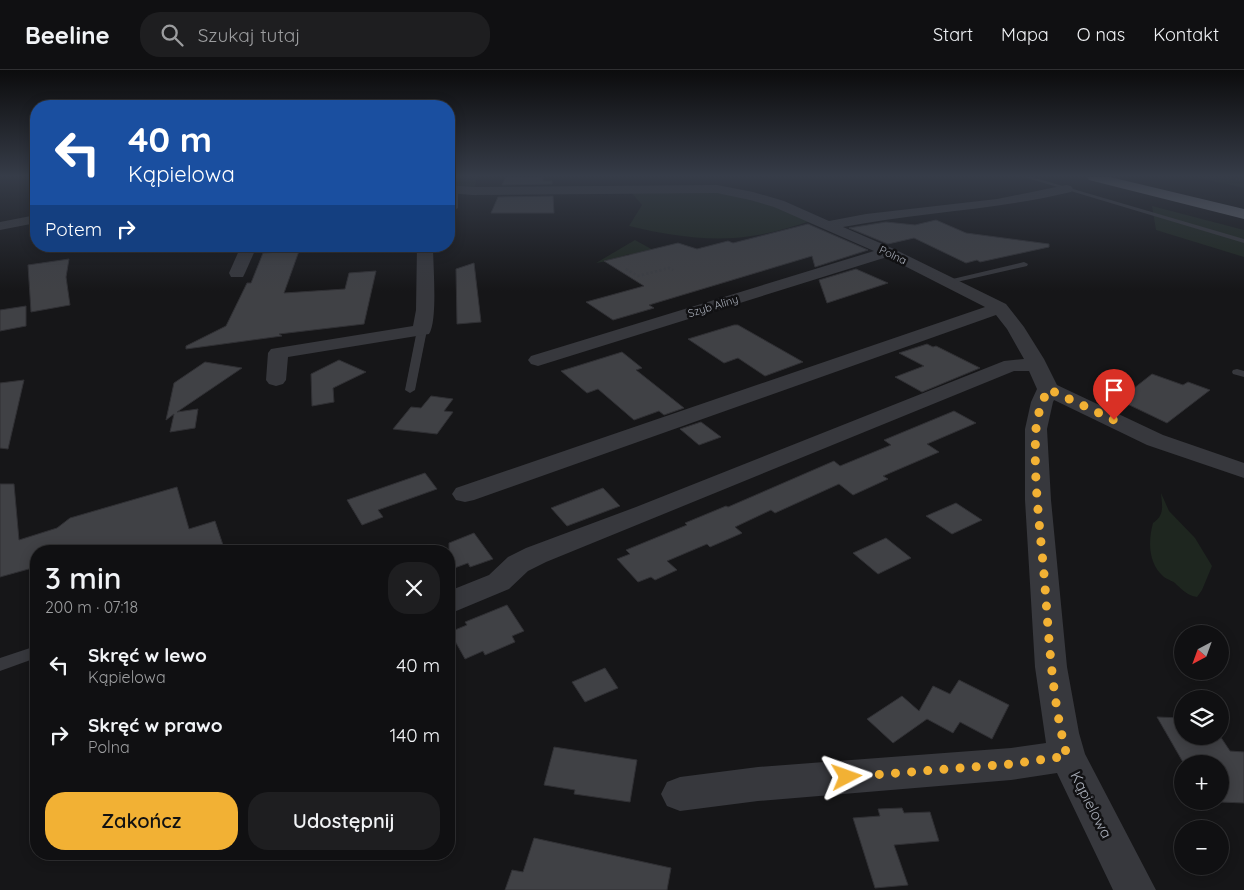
<!DOCTYPE html>
<html lang="pl">
<head>
<meta charset="utf-8">
<style>
	:root { --surface:#101012; --page:#1e1e20; --text:#f1f3f6; --muted:#9c9d9f; --line:#303032; --accent:#f2b134 }
	body { margin:0; font-family:Quicksand,sans-serif; background:var(--page); color:var(--text); height:100vh; display:flex; flex-direction:column; font-size:19px; white-space:nowrap }
	* { box-sizing:border-box; margin:0 }
	p { font-size:16px; color:var(--muted) }
	.icon { flex:none; width:28px; height:28px; fill:none; stroke:currentColor; stroke-width:2; stroke-linecap:round; stroke-linejoin:round }
	.map { position:relative; flex:1; overflow:hidden }
	.details { position:absolute; left:30px; top:475px; width:425px; height:315px; display:flex; flex-direction:column; background:var(--surface); border-radius:20px; box-shadow:0 2px 12px #0003,0 0 0 1px var(--line) }
	.details>* { flex:none }
	.hud { position:absolute; left:30px; top:30px; width:425px; height:152px; border-radius:20px; box-shadow:0 2px 12px #0003,0 0 0 1px var(--line); background:#1a4fa0; color:#fff; overflow:hidden }
	.needle { width:32px; rotate:221deg }
	.buttons { position:absolute; left:1174px; top:555px; display:grid; gap:10px }
	.buttons a { display:grid; place-items:center; width:55px; height:55px; border-radius:50%; background:var(--surface); box-shadow:0 2px 12px #0003,0 0 0 1px var(--line); font-size:25px }
	.pin { position:absolute; display:grid; place-items:center; width:42px; height:42px; color:#fff; margin:-51px -21px; border-radius:50% 50% 50% 0; rotate:-45deg; box-shadow:0 0 5px #0007 }
	.pin .icon { rotate:45deg }
	.me { position:absolute; width:55px; margin:-28px; rotate:86deg; stroke-linejoin:round; filter:drop-shadow(0 0 4px #0008) }
	.turn { display:flex; align-items:center; gap:18px; height:105px; padding:0 15px; font-size:22px }
	.turn .icon { width:65px; height:65px; stroke-width:2.5 }
	.turn b { display:block; font-size:35px; line-height:42px }
	.then { display:flex; align-items:center; height:48px; padding:0 15px; background:#0003; gap:10px; font-size:19px }
	.round { display:grid; place-items:center; flex:none; width:52px; height:52px; border-radius:20px; background:var(--page) }
	.overview { display:flex; align-items:center; justify-content:space-between; height:85px; padding:0 15px }
	h1 { font-size:30px; font-weight:600; line-height:38px }
	.action { display:flex; gap:10px; margin-top:auto; padding:10px 15px }
	.action a { flex:1; height:58px; border-radius:20px; background:var(--accent); color:#111; font-size:20px; font-weight:600; line-height:58px; text-align:center }
	.action a+a { background:var(--page); color:var(--text) }
	ul { padding:0; list-style:none }
	li { display:flex; align-items:center; gap:15px; height:70px; padding:0 15px }
	li div { flex:1 }
	li b { display:block; font-size:19px }
	li em { font-style:normal }
	header { display:flex; align-items:center; gap:30px; box-sizing:border-box; height:70px; padding:0 25px; background:var(--surface); border-bottom:1px solid var(--line) }
	header strong { font-size:24px }
	nav { display:flex; gap:28px; margin-inline-start:auto; font-size:18px }
	.search { width:350px; height:45px; background:var(--page); display:flex; align-items:center; gap:12px; box-sizing:border-box; padding:0 18px; border-radius:20px; color:var(--muted); font-size:19px }
	.map>svg:first-child { display:block }
	.green { fill:#1e261f }
	.building { fill:#404145; stroke:#303034 }
	.lines { fill:none; stroke-linecap:round; stroke-linejoin:round }
	.path-far1 { stroke:#3d3f44; stroke-width:2; stroke-dasharray:1 2; stroke-linecap:butt }
	.path { stroke:#3d3f44; stroke-width:2.5; stroke-dasharray:2 2.5; stroke-linecap:butt }
	.lane { fill:#37383d; fill-rule:evenodd }
	.street { fill:#37383d; fill-rule:evenodd }
	.highway { fill:#63666e; fill-rule:evenodd }
	.route { stroke:#f2b134; stroke-width:9; stroke-dasharray:0 16.2 }
	.labels { text-anchor:middle; stroke-width:5; stroke-linejoin:round; paint-order:stroke }
	.far-street-label { font-size:11px; fill:#a8adb8; stroke:#111113 }
	.near-street-label { font-size:15px; fill:#a8adb8; stroke:#111113 }
</style>
</head>
<body>
<header>
<strong>Beeline</strong>
<div class="search"><svg class="icon" aria-label="search" viewBox="0 0 24 24"><circle cx="10" cy="10" r="6"/><path d="M15 15l6 6"/></svg>Szukaj tutaj</div>
<nav><a>Start</a><a>Mapa</a><a>O nas</a><a>Kontakt</a></nav>
</header>
<div class="map">
<svg width="1244" height="820" viewBox="0 0 1244 820">
	<rect width="100%" height="100%" fill="#161618"/>
	<!-- green -->
	<g class="green">
		<path d="M449,107H477L474,119L449,117Z"/>
		<path d="M1195,107H1222L1244,112V118Z"/>
		<path d="M684,120L742,125L813,150C795,156 777,162 758,165C714,173 671,166 629,156L642,135L631,122Z"/>
		<path d="M1152,136L1244,160V187L1156,160Z"/>
		<path d="M635,170L664,186L638,188L629,184L608,191L596,193Z"/>
		<path d="M1161,423L1169,441L1195,468L1212,496L1202,520L1197,527C1187,525 1184,521 1177,515C1174,511 1168,510 1164,507C1148,494 1148,471 1153,453C1165,445 1162,436 1161,423Z"/>
	</g>
	<!-- building -->
	<g class="building">
		<path d="M506,107H543V111H552V114L502,115Z"/>
		<path d="M553,126L554,143H491L498,127Z"/>
		<path d="M936,150L966,163L1049,174V177L980,192L977,190L966,193L914,168L888,174L849,158L886,152L915,155Z"/>
		<path d="M808,154L868,180L815,197L812,186L649,235L654,238L613,250L586,232L644,216L604,191L678,173L697,179L728,171L733,173Z"/>
		<path d="M299,181L284,223L345,219L349,203L376,201L364,254L279,264L282,266L186,279V276L226,256L247,213H251L263,183Z"/>
		<path d="M69,189L66,207L70,235L31,242L28,195Z"/>
		<path d="M474,193L481,252L457,254L456,199Z"/>
		<path d="M856,199L888,213L827,233L819,210Z"/>
		<path d="M26,236V256L0,261V240Z"/>
		<path d="M734,255H738L803,292L765,306L738,288L724,293L688,269Z"/>
		<path d="M927,274L933,277L936,276L980,298L922,322L895,307L924,296L899,283Z"/>
		<path d="M622,282L642,298L636,300L684,338L664,345L659,341L634,350L598,319L587,323L561,301Z"/>
		<path d="M339,290L366,302L333,318L334,332L312,336L311,304Z"/>
		<path d="M205,292L242,298L177,342L198,339L195,358L170,362L174,344L166,350L174,313Z"/>
		<path d="M1152,304L1183,315L1188,312L1210,320L1167,353L1119,330Z"/>
		<path d="M24,310L8,379L0,378V313Z"/>
		<path d="M431,326L453,329L444,341L453,342L437,364L393,359L411,337L421,338Z"/>
		<path d="M954,341L976,353L927,374L939,382L883,406L888,409L853,425L839,414L775,443L771,440L735,457L742,463L740,464L710,477L707,474L667,491L677,500L655,510L651,507L638,512L617,489L630,484L626,480L687,455L685,453L726,436L728,437L834,391L840,396L891,375L884,370Z"/>
		<path d="M701,352L721,367L699,375L680,359Z"/>
		<path d="M425,403L437,419L378,440L383,447L362,455L347,430Z"/>
		<path d="M0,414H14L19,470L57,458L70,448L177,417L189,459L215,451L225,481H36V497L0,507Z"/>
		<path d="M603,418L620,436L567,456L551,438Z"/>
		<path d="M956,433L982,450L952,464L926,446Z"/>
		<path d="M474,463L493,489L470,497L468,493L449,500V473Z"/>
		<path d="M886,468L911,488L878,504L853,483Z"/>
		<path d="M507,535L524,561L512,566L515,572L485,585L483,581L465,589L450,562L467,555L465,552Z"/>
		<path d="M605,598L618,618L585,632L572,612Z"/>
		<path d="M959,610L1009,635L992,669L960,652L953,663L927,649L893,673L867,649L902,626L919,641L933,616L950,624Z"/>
		<path d="M1157,647L1182,648V666H1220L1230,681L1244,682V733L1220,732V694H1184Z"/>
		<path d="M554,677L637,690L630,732L574,724L575,720L544,715Z"/>
		<path d="M902,738L904,743L930,742L939,771L894,775L908,815L875,818L853,748L880,746L878,739Z"/>
		<path d="M534,768L671,798L667,820H505L512,800L523,802Z"/>
	</g>
	<g class="lines">
		<!-- path-far1 -->
		<path class="path-far1" d="M1227,107L1244,111"/>
		<!-- path -->
		<path class="path" d="M626,199L638,206L669,198L673,200"/>
		<!-- lane -->
		<g class="lane">
			<path d="M1024,107H1032L1244,169V173Z"/>
			<path d="M455,117L458,119V138L455,140L452,138V119Z"/>
			<path d="M1024,192L1028,194L1027,196L948,214L944,211Z"/>
			<path d="M422,257L427,260L415,320L410,323L405,320L417,260Z"/>
			<path d="M1237,299L1244,301V307L1233,304L1232,302L1233,300Z"/>
			<path d="M36,576V588L0,601V588Z"/>
		</g>
		<!-- street -->
		<g class="street">
			<path d="M449,115L472,117L717,115L753,122L784,131L829,151L866,144L997,129L1066,115L1071,116L1073,119L1071,122C996,140 919,142 843,157L894,179L1006,234L1024,257L1044,289L1057,315L1163,365L1244,393V408L1147,375L1054,330L1053,332L1047,359L1051,430L1067,597L1079,663L1085,684L1156,820H1113L1057,703L1011,710L758,731L680,741L667,736L661,724L667,712L680,707L758,697L1011,678L1046,673L1035,597L1025,430V359L1031,332L1037,319L1029,301H1014L546,492L528,501L509,519L449,544V521L489,505L508,487L526,478L636,437L1004,291L1024,289L1007,259L996,245L474,430L465,432L456,430L452,424L456,418L985,237L887,187L538,296L531,294L528,290L531,286L874,181L774,137L750,130L717,123L472,125L449,123Z"/>
			<path d="M36,145V153L0,160V152Z"/>
			<path d="M241,176H257L245,203L243,207H231L229,203Z"/>
			<path d="M417,176H433C433,195 438,250 429,264L288,287L286,310L283,314L276,316L269,314L266,310L268,283L271,279L413,256L416,240Z"/>
		</g>
		<!-- highway -->
		<path class="highway" d="M1087,107H1110L1244,139V149L1089,110Z"/>
	</g>
	<!-- sky -->
	<linearGradient id="sky" x2="0" y2="1"><stop stop-color="#0c0c0d"/><stop offset="0.48" stop-color="#363c48"/><stop offset="1" stop-color="#363c48" stop-opacity="0"/></linearGradient>
	<rect width="1244" height="221" fill="url(#sky)"/>
	<g class="lines">
		<!-- route -->
		<path class="route" d="M847,707L1011,694L1067,686C1051,627 1049,565 1044,504C1040,459 1033,405 1036,359C1037,345 1042,332 1048,319L1114,350"/>
	</g>
	<g class="labels">
		<!-- far-street labels -->
		<g class="far-street-label">
			<text transform="translate(893 185) rotate(25)" y="4">Polna</text>
			<text transform="translate(713 236) rotate(-17)" y="4">Szyb Aliny</text>
		</g>
		<!-- near-street labels -->
		<g class="near-street-label">
			<text transform="translate(1091 735) rotate(63)" y="5">Kąpielowa</text>
		</g>
	</g>
</svg>
<div class="buttons">
<a><svg class="needle" viewBox="-14 -14 28 28"><path d="M0-13l5 13h-10z" fill="#e53935"/><path d="M0 13l5-13h-10z" fill="#9c9d9f"/></svg></a>
<a><svg class="icon" aria-label="layers" viewBox="0 0 24 24"><path d="M12 4l9 5-9 5-9-5zM3 14l9 5 9-5"/></svg></a>
<a>+</a>
<a>−</a>
</div>
<div class="pin" style="left:1114px;top:350px;background:#d93025"><svg class="icon" aria-label="arrive" viewBox="0 0 24 24"><path d="M6 21V4h12l-3 4 3 4H6"/></svg></div>
<svg class="me" style="left:847px;top:707px" viewBox="-20 -20 40 40"><path d="M0-17L14 15 0 8-14 15z" fill="#f2b134" stroke="#fff" stroke-width="4"/></svg>
<div class="hud">
<div class="turn"><svg class="icon" aria-label="left" viewBox="0 0 24 24"><path d="M17 20v-9H6M10 6l-5 5 5 5"/></svg><div><b>40 m</b>Kąpielowa</div></div>
<div class="then">Potem<svg class="icon" aria-label="right" viewBox="0 0 24 24"><path d="M7 20v-9h11M14 6l5 5-5 5"/></svg></div>
</div>
<section class="details">
<div class="overview"><div><h1>3 min</h1><p>200 m · 07:18</p></div><a class="round"><svg class="icon" aria-label="close" viewBox="0 0 24 24"><path d="M6 6l12 12M18 6L6 18"/></svg></a></div>
<ul>
<li><svg class="icon" aria-label="left" viewBox="0 0 24 24"><path d="M17 20v-9H6M10 6l-5 5 5 5"/></svg><div><b>Skręć w lewo</b><p>Kąpielowa</p></div><em>40 m</em></li>
<li><svg class="icon" aria-label="right" viewBox="0 0 24 24"><path d="M7 20v-9h11M14 6l5 5-5 5"/></svg><div><b>Skręć w prawo</b><p>Polna</p></div><em>140 m</em></li>
</ul>
<div class="action"><a>Zakończ</a><a>Udostępnij</a></div>
</section>
</div>
</body>
</html>
